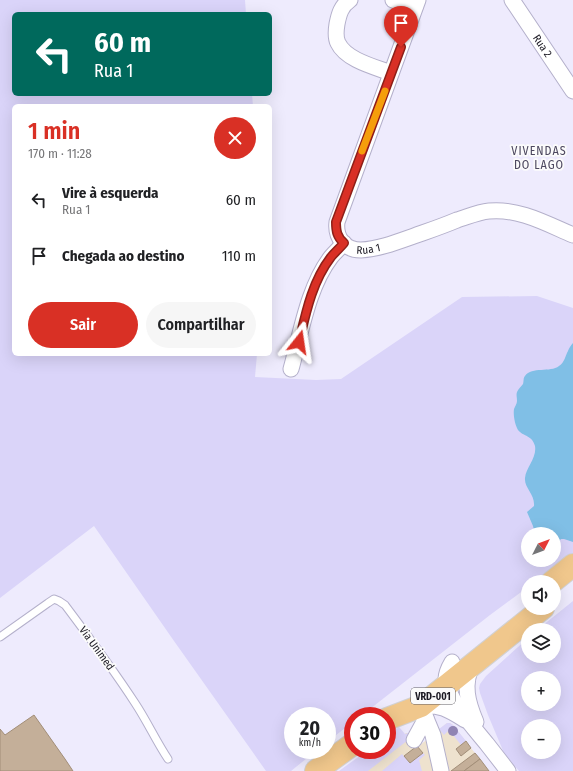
<!DOCTYPE html>
<html lang="pt">
<head>
<meta charset="utf-8">
<style>
	:root { --surface:#fff; --page:#f6f6f6; --text:#202124; --muted:#757577; --accent:#d93025 }
	body { margin:0; font-family:"Fira Sans Condensed",sans-serif; background:var(--page); color:var(--text); height:100vh; display:flex; flex-direction:column; font-size:15px; white-space:nowrap }
	* { box-sizing:border-box; margin:0 }
	p { font-size:13px; color:var(--muted) }
	.icon { flex:none; width:22px; height:22px; fill:none; stroke:currentColor; stroke-width:2; stroke-linecap:round; stroke-linejoin:round }
	.map { position:relative; flex:1; overflow:hidden }
	.side { position:absolute; left:12px; top:104px; width:260px; height:252px; display:flex; flex-direction:column; background:var(--surface); border-radius:6px; box-shadow:0 4px 16px #0002 }
	.side>* { flex:none }
	.banner { position:absolute; left:12px; top:12px; width:260px; height:84px; border-radius:6px; box-shadow:0 4px 16px #0002; background:#00695c; color:#fff; overflow:hidden }
	.needle { width:26px; rotate:48deg }
	.tools { position:absolute; left:521px; top:527px; display:grid; gap:8px }
	.tools a { display:grid; place-items:center; width:40px; height:40px; border-radius:50%; background:var(--surface); box-shadow:0 4px 16px #0002; font-size:20px }
	.speed { position:absolute; left:284px; top:707px; display:flex; gap:8px; font-size:20px; font-weight:700; text-align:center }
	.speed>* { display:grid; place-content:center; width:52px; height:52px; border-radius:50%; background:var(--surface); box-shadow:0 4px 16px #0002; line-height:1 }
	.speed small { font-size:10px; font-weight:400 }
	.speed .limit { border:6px solid #d22; background:#fff; color:#111 }
	.pin { position:absolute; display:grid; place-items:center; width:34px; height:34px; color:#fff; margin:-41px -17px; border-radius:50% 50% 50% 0; rotate:-45deg; box-shadow:0 0 4px #0007 }
	.pin .icon { rotate:45deg }
	.me { position:absolute; width:44px; margin:-22px; rotate:15deg; stroke-linejoin:round; filter:drop-shadow(0 0 3px #0008) }
	.turn { display:flex; align-items:center; gap:14px; height:84px; padding:0 16px; font-size:18px }
	.turn .icon { width:52px; height:52px; stroke-width:2.5 }
	.turn b { display:block; font-size:28px; line-height:34px }
	.round { display:grid; place-items:center; flex:none; width:42px; height:42px; border-radius:21px; background:var(--page) }
	.headline { display:flex; align-items:center; justify-content:space-between; height:68px; padding:0 16px }
	h1 { font-size:24px; font-weight:600; line-height:30px; color:var(--accent) }
	.primary-button { display:flex; gap:8px; margin-top:auto; padding:8px 16px }
	.primary-button a { flex:1; height:46px; border-radius:24px; background:var(--accent); color:#fff; font-size:16px; font-weight:600; line-height:46px; text-align:center }
	.primary-button a+a { background:var(--page); color:var(--text) }
	ul { padding:0; list-style:none }
	li { display:flex; align-items:center; gap:12px; height:56px; padding:0 16px }
	li div { flex:1 }
	li b { display:block; font-size:15px }
	li em { font-style:normal }
	.map>svg:first-child { display:block }
	.industrial { fill:#eee2ce }
	.green { fill:#dad4f9; fill-rule:evenodd }
	.water { fill:#80bfe6 }
	.building { fill:#c4af99; stroke:#a28e78 }
	.lines { fill:none; stroke-linecap:round; stroke-linejoin:round }
	.lane-casing { stroke:#b4b0cb; stroke-width:9 }
	.street-casing { stroke:#b4b0cb; stroke-width:17 }
	.primary-casing { stroke:#d1d1d3; stroke-width:24 }
	.lane { stroke:#fff; stroke-width:7 }
	.street { stroke:#fff; stroke-width:15 }
	.primary { stroke:#f0c78c; stroke-width:22 }
	.tree { fill:#9084b3 }
	.route-casing { stroke:#8d1f18; stroke-width:10 }
	.route { stroke:#d93025; stroke-width:7 }
	.slow { stroke:#f59e0b; stroke-width:7 }
	.labels { text-anchor:middle; stroke-width:3.5; stroke-linejoin:round; paint-order:stroke }
	.shield { fill:#fbfbfb; stroke:#5e5c63; stroke-width:1 }
	.shield-label { font-size:10px; font-weight:bold; fill:#1a1822 }
	.street-label { font-size:11px; fill:#1a1822; stroke:#fbfbfb }
	.neighbourhood-label { font-size:12px; letter-spacing:1px; fill:#4c475f; stroke:#fbfbfb }
</style>
</head>
<body>
<div class="map">
<svg width="573" height="771" viewBox="0 0 573 771">
	<rect width="100%" height="100%" fill="#eeebfd"/>
	<!-- industrial -->
	<path class="industrial" d="M447,723H450L453,725L489,771H356L387,750L406,733H408L419,746Z"/>
	<!-- green -->
	<g class="green">
		<path d="M0,0H245L246,14H14V94H252L253,106H14V354H257L255,377L316,380L341,379L462,297L537,296L573,308V554L535,582H528V587L490,615L361,716H353V722L327,742V716H293V750H317L291,771H266L174,641L94,526L0,598ZM528,534H554V560H528Z"/>
		<path d="M573,601V771H519L504,753L488,715L480,693L479,688L480,684L486,676L528,638V656H554V630H537ZM528,678H554V704H528ZM528,726H554V752H528Z"/>
		<path d="M447,723H450L453,725L466,741L461,745L449,730L444,735L439,729Z"/>
		<path d="M399,727L405,734L408,733L412,737L368,771H339L368,750H387V736Z"/>
		<path d="M423,753L425,755L419,760L422,771H382L402,754L410,763Z"/>
	</g>
	<!-- water -->
	<path class="water" d="M573,343V542L564,539H561C557,543 557,548 554,552V534H535L533,526L527,512L534,506C535,494 524,488 525,478C526,467 537,458 535,446C532,435 524,437 518,430C515,425 513,415 514,409C515,406 517,404 517,401C517,397 516,395 517,392C518,389 521,387 523,384C524,381 523,378 525,376C532,366 550,373 559,366C565,362 565,356 568,351C569,348 571,345 573,343Z"/>
	<!-- building -->
	<g class="building">
		<path d="M34,715L65,759L73,771H0V729L5,735Z"/>
		<path d="M466,741L471,748L461,756L456,749Z"/>
		<path d="M417,746L423,753L410,763L404,756Z"/>
		<path d="M475,753L480,759L464,771H451Z"/>
		<path d="M480,759L489,771H464Z"/>
	</g>
	<g class="lines">
		<!-- lane casing -->
		<g class="lane-casing">
			<path id="lane" d="M0,637L48,603L54,599L59,601L65,605C89,637 113,669 135,703C147,721 156,741 168,759"/>
		</g>
		<!-- street casing -->
		<g class="street-casing">
			<g id="street">
				<path d="M350,0C341,6 339,14 337,24C336,30 335,37 338,43C346,60 375,67 391,73"/>
				<path d="M393,0L415,7"/>
				<path id="s1" d="M418,0L337,222C335,238 345,250 361,250C379,249 397,242 414,236C428,231 443,226 457,220C467,217 478,212 489,211C519,208 547,224 573,235"/>
				<path id="s2" d="M512,0L573,91"/>
				<path d="M291,369C301,333 308,287 331,257C335,252 340,248 344,243"/>
				<path d="M452,662C449,667 446,673 446,679C447,699 475,729 487,744C494,753 501,762 508,771"/>
				<path d="M473,664C462,684 468,703 476,722"/>
				<path d="M414,740L426,718"/>
				<path d="M441,771L433,735L421,706C440,704 449,710 465,720"/>
			</g>
		</g>
		<!-- primary casing -->
		<g class="primary-casing">
			<g id="primary">
				<path d="M552,582L573,565"/>
				<path d="M387,719L421,706L543,608"/>
				<path d="M316,771L353,744"/>
			</g>
		</g>
		<!-- lane -->
		<use href="#lane" class="lane"/>
		<!-- street -->
		<use href="#street" class="street"/>
		<!-- primary -->
		<use href="#primary" class="primary"/>
	</g>
	<!-- trees -->
	<circle class="tree" cx="453" cy="731" r="5"/>
	<g class="lines">
		<!-- route casing -->
		<g class="route-casing">
			<path id="route" d="M299,342C306,312 312,282 331,257C335,252 340,248 344,243C337,237 336,231 336,222L401,47"/>
		</g>
		<!-- route -->
		<use href="#route" class="route"/>
		<!-- slow -->
		<path class="slow" d="M362,151L385,91"/>
	</g>
	<g class="labels">
		<!-- shield labels -->
		<rect class="shield" x="411" y="688" width="44" height="16" rx="3"/>
		<g class="shield-label">
			<text x="433" y="700">VRD-001</text>
		</g>
		<!-- street labels -->
		<g class="street-label">
			<text dy="4" stroke="none"><textPath href="#s2" startOffset="55">Rua 2</textPath></text>
			<text dy="4" stroke="none"><textPath href="#s1" startOffset="286">Rua 1</textPath></text>
			<text transform="translate(97 648) rotate(54)" y="4">Via Unimed</text>
		</g>
		<!-- neighbourhood labels -->
		<g class="neighbourhood-label">
			<text x="539" y="155">VIVENDAS<tspan x="539" dy="14">DO LAGO</tspan></text>
		</g>
	</g>
</svg>
<div class="tools">
<a><svg class="needle" viewBox="-14 -14 28 28"><path d="M0-13l5 13h-10z" fill="#e53935"/><path d="M0 13l5-13h-10z" fill="#757577"/></svg></a>
<a><svg class="icon" aria-label="sound" viewBox="0 0 24 24"><path d="M4 9h4l5-4v14l-5-4H4zM17 9q2 3 0 6"/></svg></a>
<a><svg class="icon" aria-label="layers" viewBox="0 0 24 24"><path d="M12 4l9 5-9 5-9-5zM3 14l9 5 9-5"/></svg></a>
<a>+</a>
<a>−</a>
</div>
<div class="speed"><div>20<small>km/h</small></div><div class="limit">30</div></div>
<div class="pin" style="left:401px;top:47px;background:#d93025"><svg class="icon" aria-label="arrive" viewBox="0 0 24 24"><path d="M6 21V4h12l-3 4 3 4H6"/></svg></div>
<svg class="me" style="left:299px;top:342px" viewBox="-20 -20 40 40"><path d="M0-17L14 15 0 8-14 15z" fill="#d93025" stroke="#fff" stroke-width="4"/></svg>
<div class="banner">
<div class="turn"><svg class="icon" aria-label="left" viewBox="0 0 24 24"><path d="M17 20v-9H6M10 6l-5 5 5 5"/></svg><div><b>60 m</b>Rua 1</div></div>
</div>
<section class="side">
<div class="headline"><div><h1>1 min</h1><p>170 m · 11:28</p></div><a class="round" style="background:#d93025;color:#fff"><svg class="icon" aria-label="close" viewBox="0 0 24 24"><path d="M6 6l12 12M18 6L6 18"/></svg></a></div>
<ul>
<li><svg class="icon" aria-label="left" viewBox="0 0 24 24"><path d="M17 20v-9H6M10 6l-5 5 5 5"/></svg><div><b>Vire à esquerda</b><p>Rua 1</p></div><em>60 m</em></li>
<li><svg class="icon" aria-label="arrive" viewBox="0 0 24 24"><path d="M6 21V4h12l-3 4 3 4H6"/></svg><div><b>Chegada ao destino</b></div><em>110 m</em></li>
</ul>
<div class="primary-button"><a>Sair</a><a>Compartilhar</a></div>
</section>
</div>
</body>
</html>
